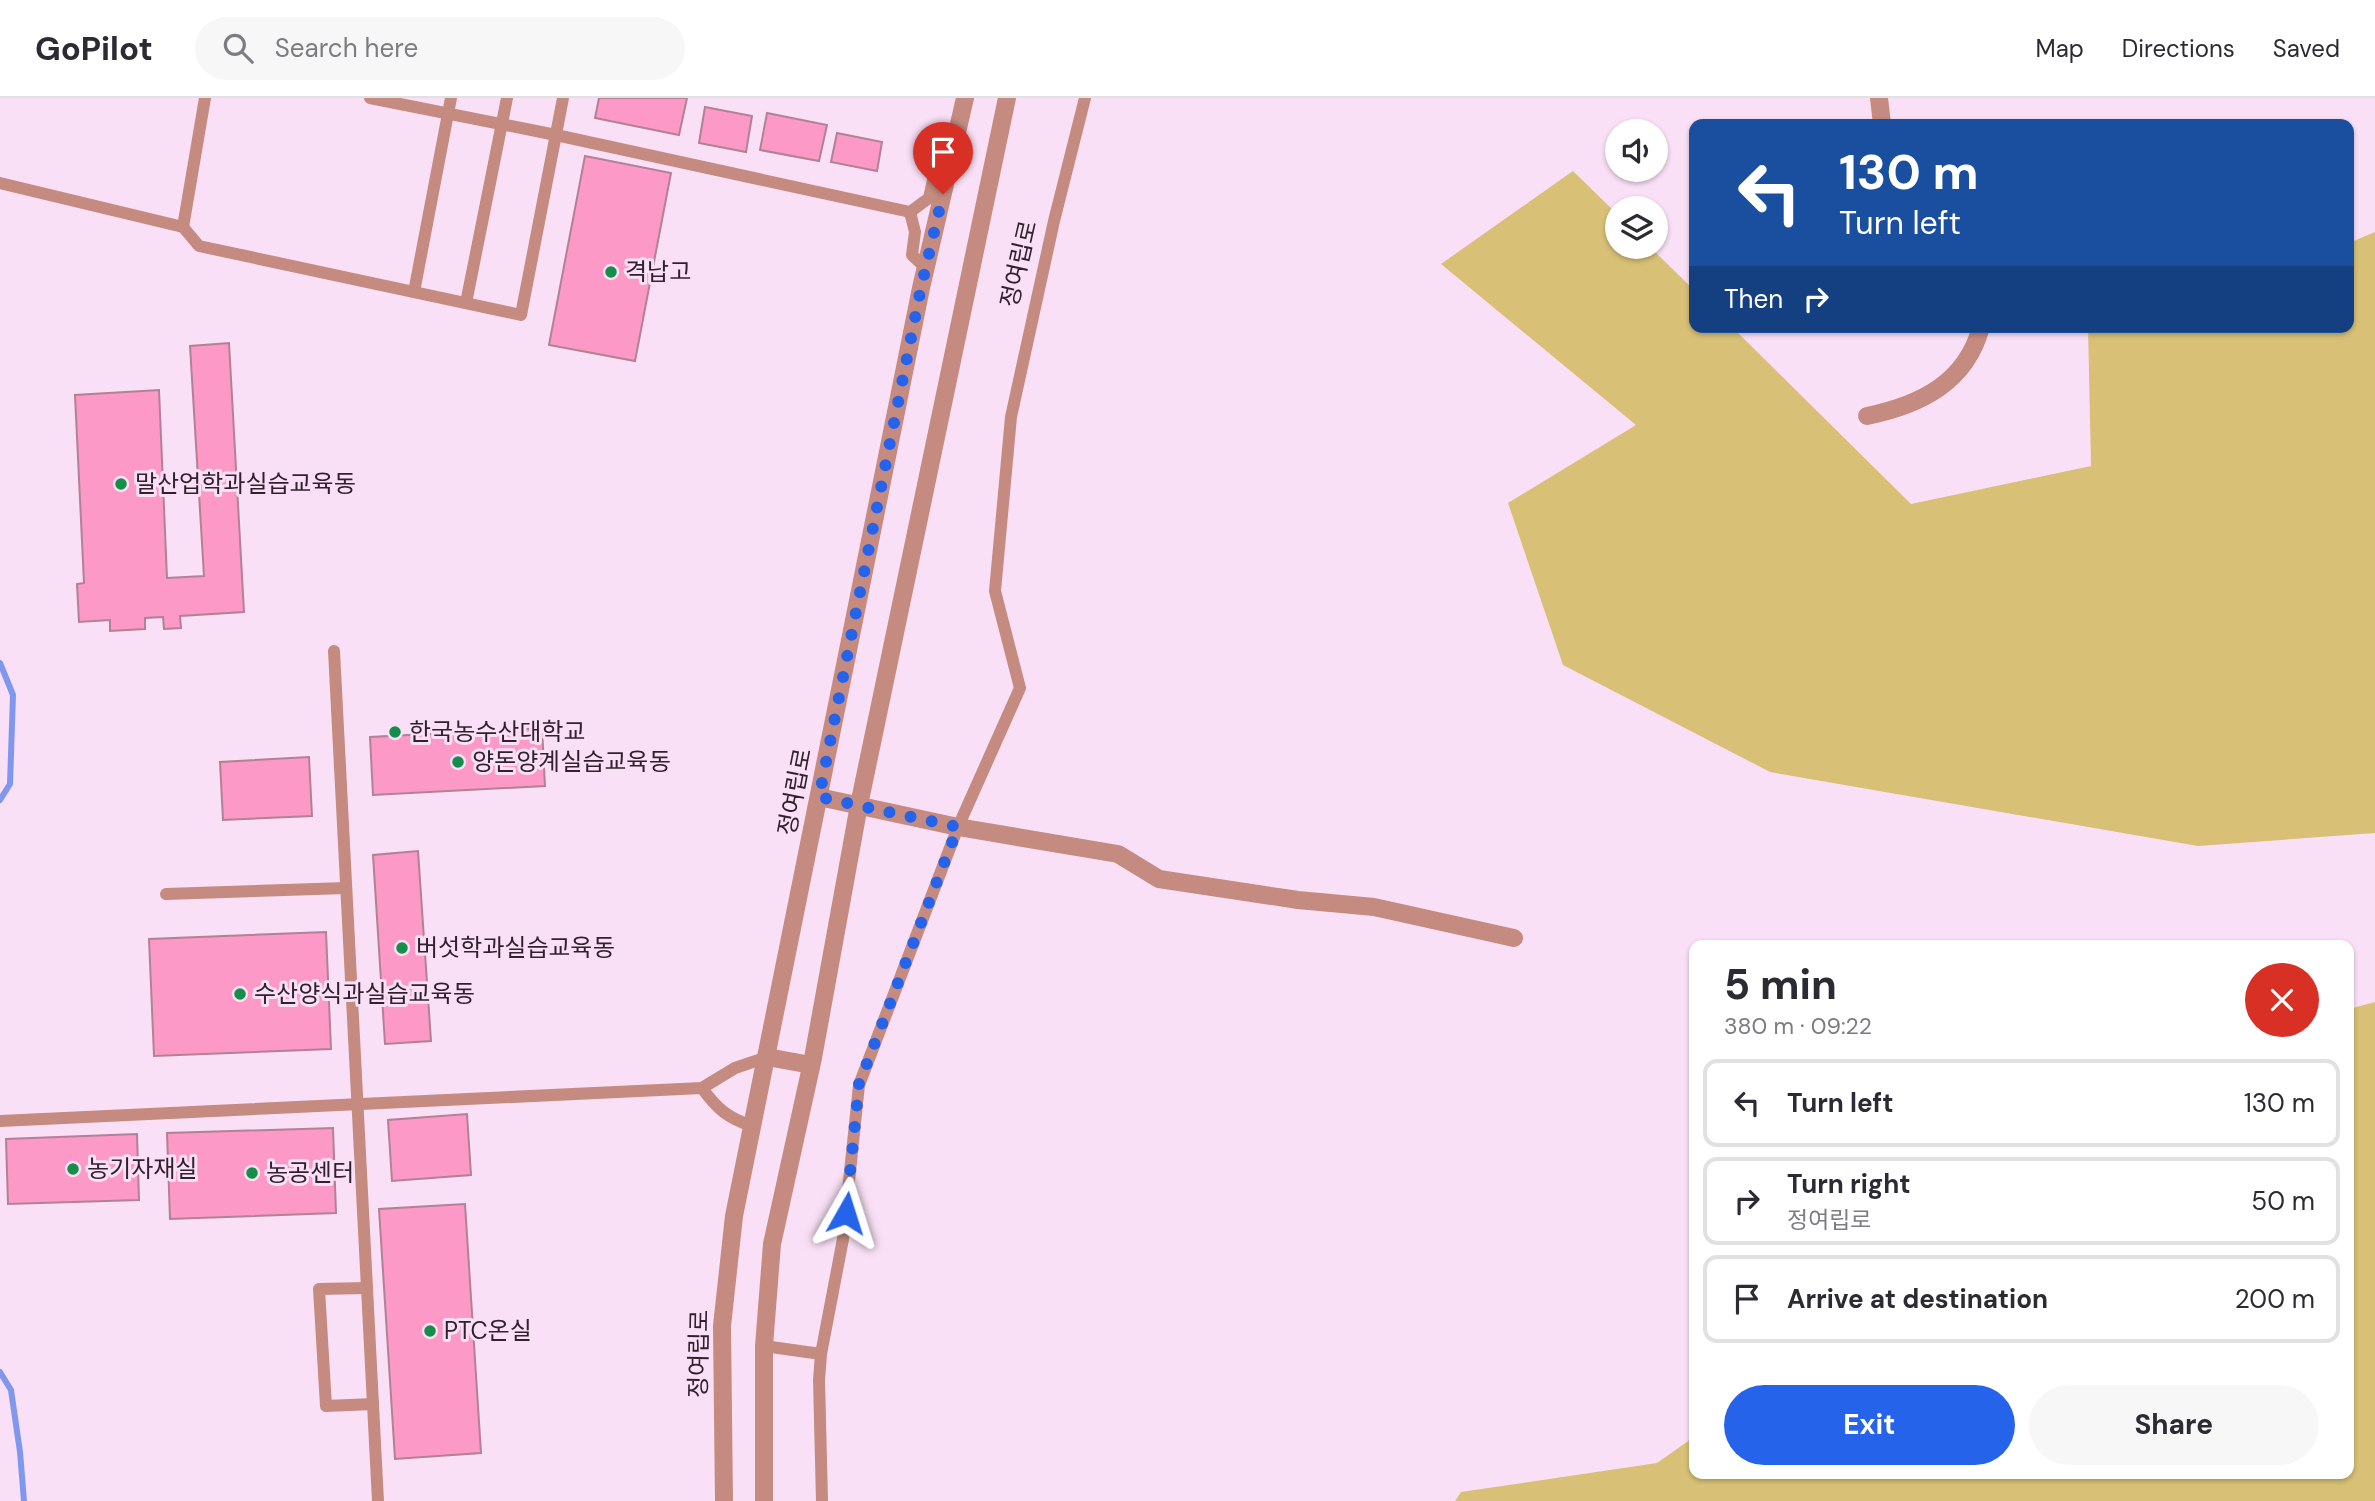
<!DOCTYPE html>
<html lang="en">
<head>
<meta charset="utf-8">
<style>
	:root { --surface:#fff; --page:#f7f7f7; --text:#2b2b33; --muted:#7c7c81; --line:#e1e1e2; --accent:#2563eb }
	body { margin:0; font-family:"DM Sans","Noto Sans KR",sans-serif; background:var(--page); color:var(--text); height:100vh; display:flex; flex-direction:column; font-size:26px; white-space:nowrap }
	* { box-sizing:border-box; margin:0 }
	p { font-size:23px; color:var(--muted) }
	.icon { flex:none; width:38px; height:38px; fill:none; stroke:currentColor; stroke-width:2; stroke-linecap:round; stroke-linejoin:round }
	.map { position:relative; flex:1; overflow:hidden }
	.sheet { position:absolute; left:1689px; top:842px; width:665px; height:539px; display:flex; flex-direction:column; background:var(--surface); border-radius:14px; box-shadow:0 2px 5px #0004 }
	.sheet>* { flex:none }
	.guide { position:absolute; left:1689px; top:21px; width:665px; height:214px; border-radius:14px; box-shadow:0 2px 5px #0004; background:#1a4fa0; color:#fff; overflow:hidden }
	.tools { position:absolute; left:1605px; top:21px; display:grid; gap:14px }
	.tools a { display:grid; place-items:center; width:63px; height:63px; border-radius:50%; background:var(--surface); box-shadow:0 2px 5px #0004; font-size:35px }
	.pin { position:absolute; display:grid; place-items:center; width:60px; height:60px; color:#fff; margin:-72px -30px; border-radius:50% 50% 50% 0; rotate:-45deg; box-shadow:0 0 7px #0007 }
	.pin .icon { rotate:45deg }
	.me { position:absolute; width:77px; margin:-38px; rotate:6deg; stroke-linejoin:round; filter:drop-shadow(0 0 5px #0008) }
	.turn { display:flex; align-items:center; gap:24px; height:147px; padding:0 35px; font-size:32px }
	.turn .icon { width:91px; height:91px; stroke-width:2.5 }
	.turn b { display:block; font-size:49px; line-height:60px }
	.then { display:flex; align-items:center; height:66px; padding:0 35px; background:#0003; gap:14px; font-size:26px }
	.round { display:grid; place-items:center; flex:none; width:74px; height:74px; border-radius:37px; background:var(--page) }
	.summary { display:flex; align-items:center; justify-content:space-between; height:119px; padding:0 35px }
	h1 { font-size:42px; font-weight:700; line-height:52px }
	.primary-button { display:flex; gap:14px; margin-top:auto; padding:14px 35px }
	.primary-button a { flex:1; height:80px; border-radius:42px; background:var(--accent); color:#fff; font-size:28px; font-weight:700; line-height:80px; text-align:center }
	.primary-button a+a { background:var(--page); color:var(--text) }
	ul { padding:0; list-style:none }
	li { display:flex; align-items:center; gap:21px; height:88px; margin:0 14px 10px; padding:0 21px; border:4px solid var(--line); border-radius:14px }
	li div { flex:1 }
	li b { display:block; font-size:26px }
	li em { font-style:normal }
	header { display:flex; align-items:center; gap:42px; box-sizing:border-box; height:98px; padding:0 35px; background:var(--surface); border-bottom:2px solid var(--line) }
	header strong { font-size:33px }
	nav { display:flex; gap:38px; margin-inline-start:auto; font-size:24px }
	.search { width:490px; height:63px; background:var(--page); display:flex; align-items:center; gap:18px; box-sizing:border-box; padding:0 24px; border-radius:38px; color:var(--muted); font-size:26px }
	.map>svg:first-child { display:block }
	.green { fill:#d8c076 }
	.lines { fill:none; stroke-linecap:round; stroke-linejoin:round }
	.stream { stroke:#8097ed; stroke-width:6 }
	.building { fill:#fd99c6; stroke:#b38196; stroke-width:2 }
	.service { stroke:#c58b80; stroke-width:12 }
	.minor { stroke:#c58b80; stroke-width:18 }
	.tertiary { stroke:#c58b80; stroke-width:18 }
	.route { stroke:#2563eb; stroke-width:12; stroke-dasharray:0 21.6 }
	.poi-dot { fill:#148e49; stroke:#fae0f6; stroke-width:2.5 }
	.labels { text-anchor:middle; stroke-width:6; stroke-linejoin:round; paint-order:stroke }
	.street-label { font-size:24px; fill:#31212e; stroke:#fae0f6 }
	.poi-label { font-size:24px; fill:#31212e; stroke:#fae0f6; text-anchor:start }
</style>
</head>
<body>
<header>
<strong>GoPilot</strong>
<div class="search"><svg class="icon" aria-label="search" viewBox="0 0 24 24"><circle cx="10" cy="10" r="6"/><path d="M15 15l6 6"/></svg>Search here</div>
<nav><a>Map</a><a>Directions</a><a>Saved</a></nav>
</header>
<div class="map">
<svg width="2375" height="1403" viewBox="0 0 2375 1403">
	<rect width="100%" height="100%" fill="#fae0f6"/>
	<!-- green -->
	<g class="green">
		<path d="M1573,73L1617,116V149H1650L1694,192V229H1732L1911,406L2091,368L2088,229H2348L2349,145L2375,134V735L2198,748L1770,674L1563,567L1508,405L1636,327L1441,166Z"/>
		<path d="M2375,904V1403H1455L1461,1394L1657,1365L1694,1339V1376H2348L2349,911Z"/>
	</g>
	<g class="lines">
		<!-- stream -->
		<g class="stream">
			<path d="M0,565L13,597L10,686L0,702"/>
			<path d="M0,1274L11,1292L20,1354L24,1403"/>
		</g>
	</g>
	<!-- building -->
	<g class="building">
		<path d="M599,0H687L679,37L595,20Z"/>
		<path d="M705,9L752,18L746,54L699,45Z"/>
		<path d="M767,15L827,27L819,63L760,52Z"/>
		<path d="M837,35L882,44L877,73L831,64Z"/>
		<path d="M585,58L671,75L635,263L549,247Z"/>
		<path d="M229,245L244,514L180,518L181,530L164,531L163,519L145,520V531L110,533V522L79,524L77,486L84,485L75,297L159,292L167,480L204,478L190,248Z"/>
		<path d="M542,630L545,688L373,697L370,639Z"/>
		<path d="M309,659L312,718L223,722L220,664Z"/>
		<path d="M418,753L431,943L385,946L373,757Z"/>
		<path d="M326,834L331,951L154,958L149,841Z"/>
		<path d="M467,1016L471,1077L392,1083L388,1022Z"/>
		<path d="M333,1030L336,1115L170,1121L167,1035Z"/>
		<path d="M137,1036L139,1102L8,1106L6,1041Z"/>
		<path d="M465,1106L481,1355L395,1361L379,1111Z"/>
	</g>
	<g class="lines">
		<!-- service -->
		<g class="service">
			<path d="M370,0L556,37L910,114"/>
			<path d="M0,85L183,129L199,148L521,217L563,0"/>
			<path d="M910,114L929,100L935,73L949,72"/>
			<path d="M910,114L915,134L912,157L926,170"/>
			<path d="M183,129L205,0"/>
			<path d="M414,194L451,0"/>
			<path d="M466,205L507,0"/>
			<path d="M334,553L378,1403"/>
			<path d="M166,796L346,790"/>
			<path d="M702,990C717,1011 728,1020 752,1028"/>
			<path d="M0,1023L702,990L735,970L767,959"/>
			<path d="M367,1190L319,1191L326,1308L373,1306"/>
			<path d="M764,1248L821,1256L843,1141L859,987L958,729L1020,590L995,493L1011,319L1054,123L1085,0"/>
			<path d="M821,1256L819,1282L822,1403"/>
		</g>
		<!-- minor -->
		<g class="minor">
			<path d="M1879,0L1882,26"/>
			<path d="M1867,318C1920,307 1966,285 1981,229"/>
			<path d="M819,699L958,729L1118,756L1159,781L1298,802L1374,809L1514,840"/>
		</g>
		<!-- tertiary -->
		<g class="tertiary">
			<path d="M767,959L811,967"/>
			<path d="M724,1403L722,1228L734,1118L921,190L965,0"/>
			<path d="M764,1403V1248L772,1146L813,960L859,707L1007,0"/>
		</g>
	</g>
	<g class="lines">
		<!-- route -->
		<path class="route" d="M846,1115L859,986L958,729L819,699L921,190L943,96"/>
	</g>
	<!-- markers -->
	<g class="poi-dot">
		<circle cx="611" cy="174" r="7"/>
		<circle cx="121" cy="386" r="7"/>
		<circle cx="395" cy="634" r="7"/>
		<circle cx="458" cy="664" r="7"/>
		<circle cx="402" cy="850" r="7"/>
		<circle cx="240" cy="896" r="7"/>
		<circle cx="73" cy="1071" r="7"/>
		<circle cx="252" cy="1075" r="7"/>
		<circle cx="430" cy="1233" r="7"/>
	</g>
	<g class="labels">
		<!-- street labels -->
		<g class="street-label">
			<text transform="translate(1019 166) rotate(-77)" y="8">정여립로</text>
			<text transform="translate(795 694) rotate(-79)" y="8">정여립로</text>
			<text transform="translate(699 1256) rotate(-89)" y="8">정여립로</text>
		</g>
		<!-- poi labels -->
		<g class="poi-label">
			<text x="625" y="182">격납고</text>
			<text x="135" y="394">말산업학과실습교육동</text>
			<text x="409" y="642">한국농수산대학교</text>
			<text x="472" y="672">양돈양계실습교육동</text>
			<text x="416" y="858">버섯학과실습교육동</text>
			<text x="254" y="904">수산양식과실습교육동</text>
			<text x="87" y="1079">농기자재실</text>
			<text x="266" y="1083">농공센터</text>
			<text x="444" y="1241">PTC온실</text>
		</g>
	</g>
</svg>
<div class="tools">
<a><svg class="icon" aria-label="sound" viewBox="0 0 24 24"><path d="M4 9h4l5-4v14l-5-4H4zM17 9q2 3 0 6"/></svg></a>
<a><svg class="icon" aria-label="layers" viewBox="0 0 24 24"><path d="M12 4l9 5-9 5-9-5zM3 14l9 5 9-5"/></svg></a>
</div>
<div class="pin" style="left:943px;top:96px;background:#d93025"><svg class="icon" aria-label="arrive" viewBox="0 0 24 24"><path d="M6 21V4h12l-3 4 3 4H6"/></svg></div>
<svg class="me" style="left:846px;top:1115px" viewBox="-20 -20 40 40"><path d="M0-17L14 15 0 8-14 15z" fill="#2563eb" stroke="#fff" stroke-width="4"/></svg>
<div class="guide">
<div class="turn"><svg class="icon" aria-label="left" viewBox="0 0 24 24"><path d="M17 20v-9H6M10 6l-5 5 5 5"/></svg><div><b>130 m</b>Turn left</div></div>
<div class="then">Then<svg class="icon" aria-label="right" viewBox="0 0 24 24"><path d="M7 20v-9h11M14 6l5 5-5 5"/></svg></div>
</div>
<section class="sheet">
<div class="summary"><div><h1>5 min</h1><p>380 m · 09:22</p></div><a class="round" style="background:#d93025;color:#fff"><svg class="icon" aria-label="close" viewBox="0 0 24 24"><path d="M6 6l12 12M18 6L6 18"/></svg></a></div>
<ul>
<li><svg class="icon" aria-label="left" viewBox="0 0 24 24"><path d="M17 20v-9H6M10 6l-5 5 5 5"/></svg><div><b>Turn left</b></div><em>130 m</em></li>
<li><svg class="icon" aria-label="right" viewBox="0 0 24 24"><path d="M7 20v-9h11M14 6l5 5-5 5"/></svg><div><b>Turn right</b><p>정여립로</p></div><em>50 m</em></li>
<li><svg class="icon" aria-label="arrive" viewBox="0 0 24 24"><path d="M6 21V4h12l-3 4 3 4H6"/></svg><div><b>Arrive at destination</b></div><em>200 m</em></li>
</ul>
<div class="primary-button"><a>Exit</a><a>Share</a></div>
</section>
</div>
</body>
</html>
